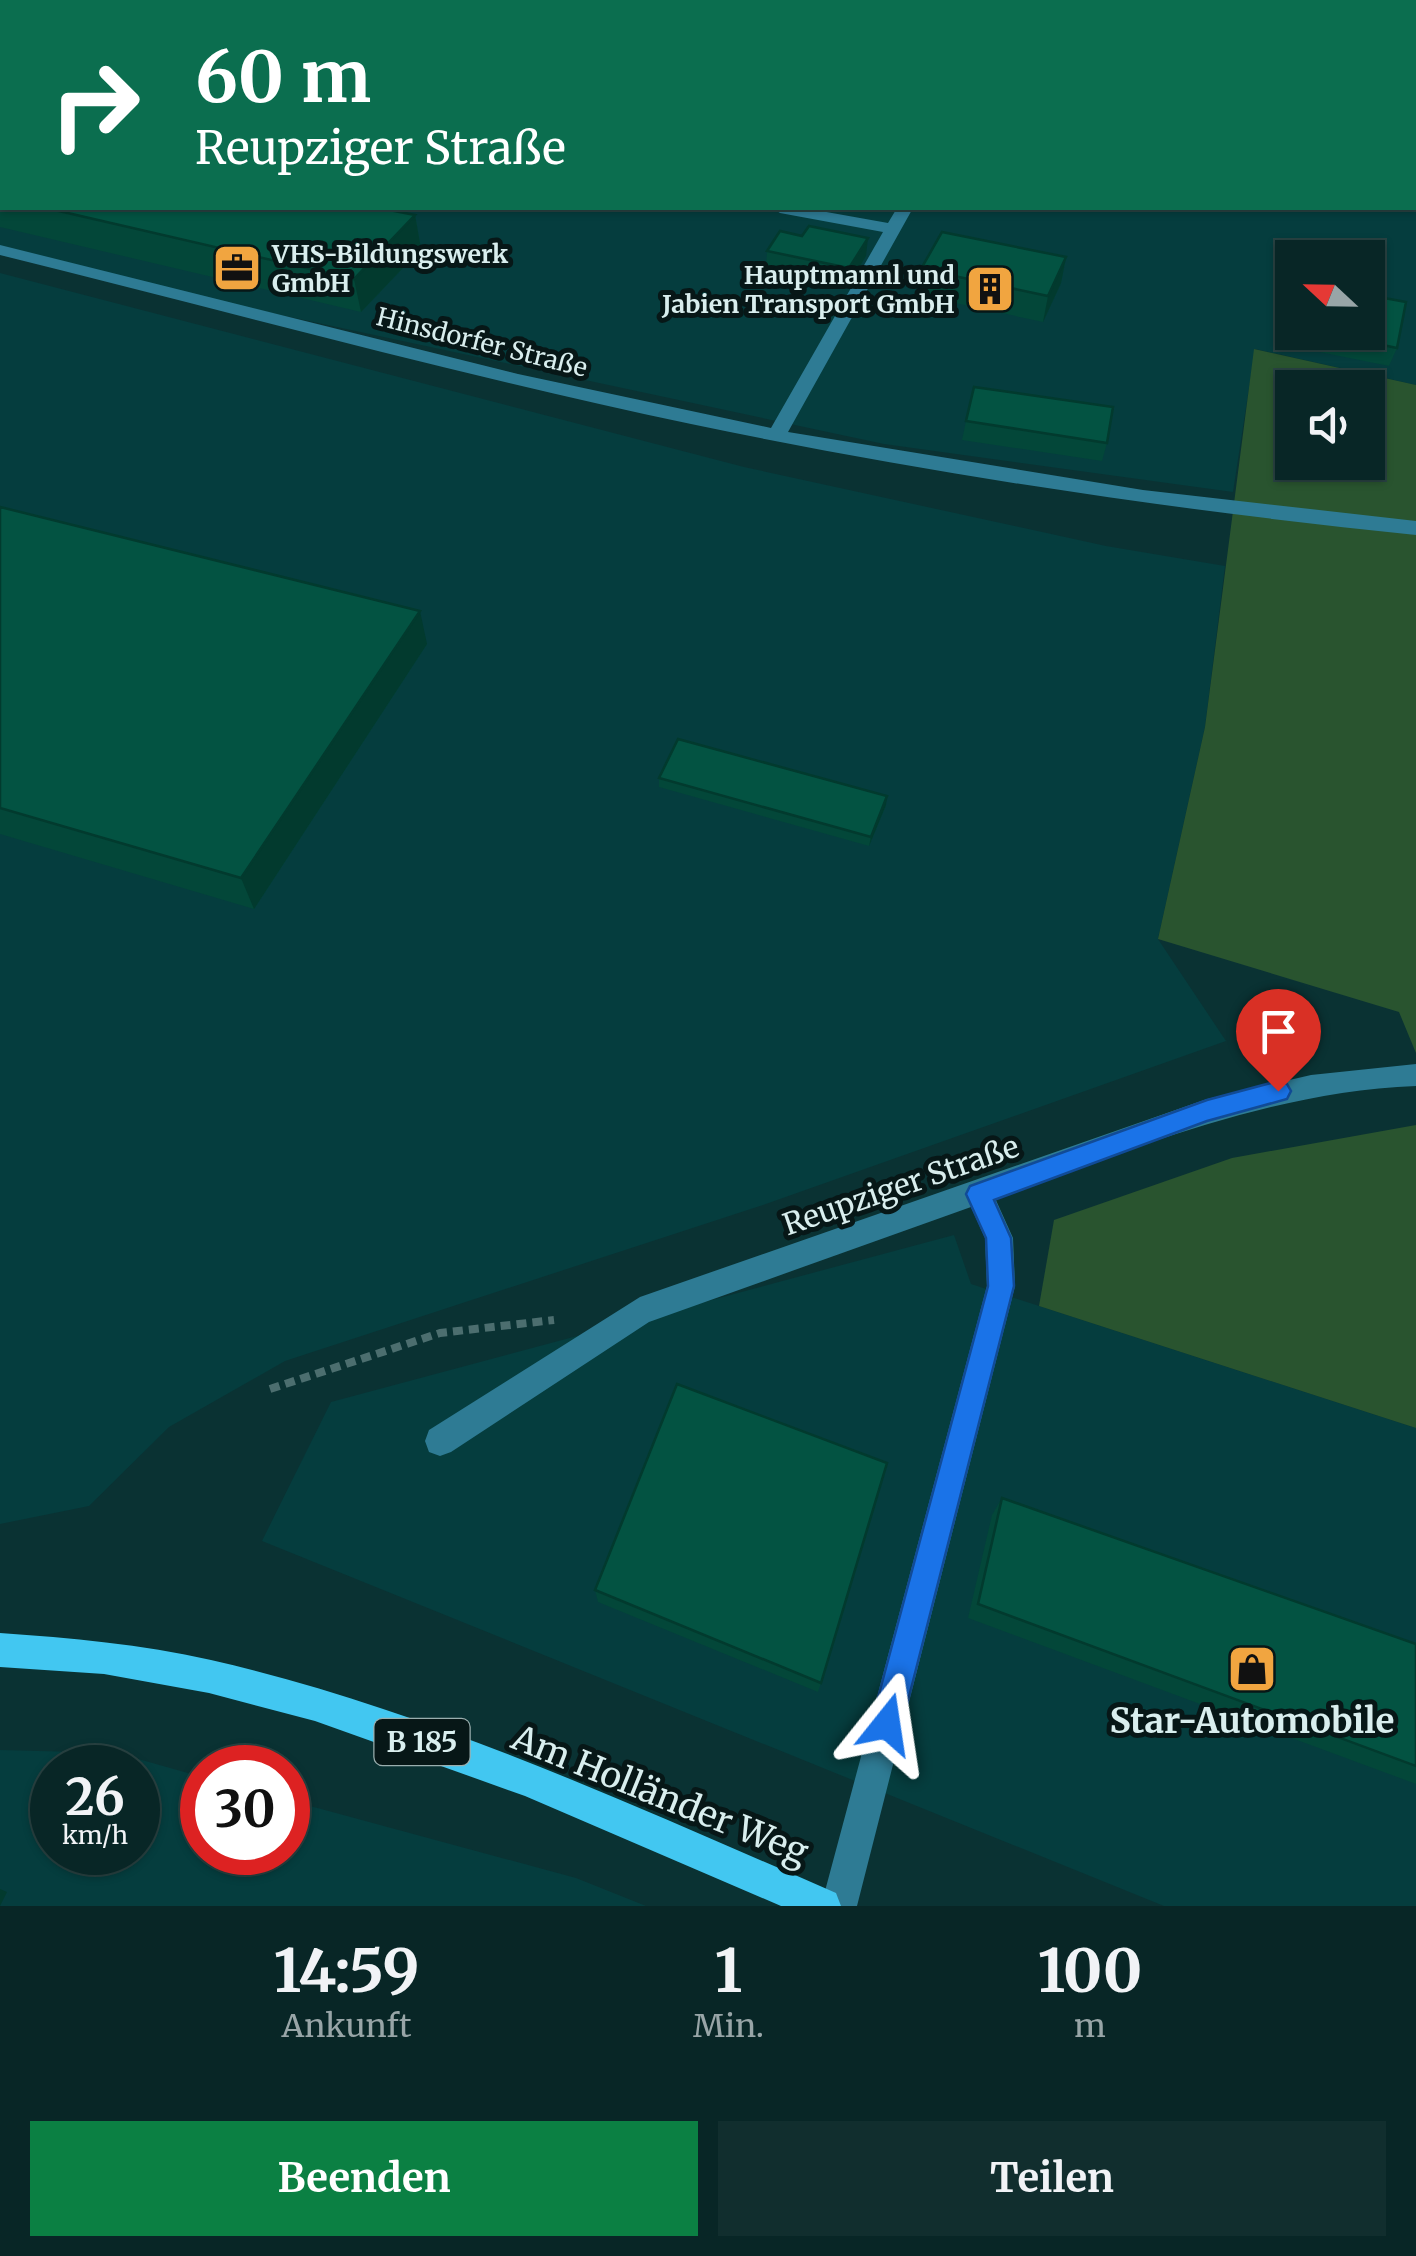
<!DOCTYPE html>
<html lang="de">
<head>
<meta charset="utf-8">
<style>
	:root { --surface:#082626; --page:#112e2e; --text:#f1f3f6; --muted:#98a5a7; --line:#294343; --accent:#0b8043 }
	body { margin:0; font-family:Merriweather,serif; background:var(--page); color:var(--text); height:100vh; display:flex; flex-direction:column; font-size:38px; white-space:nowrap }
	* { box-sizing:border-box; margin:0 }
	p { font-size:32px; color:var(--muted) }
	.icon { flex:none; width:55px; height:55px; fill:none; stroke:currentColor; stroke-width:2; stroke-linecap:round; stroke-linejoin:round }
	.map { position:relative; height:1906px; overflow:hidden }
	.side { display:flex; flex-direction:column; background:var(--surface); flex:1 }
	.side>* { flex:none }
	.top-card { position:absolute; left:0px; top:0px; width:1418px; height:210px; box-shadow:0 2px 8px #0004,0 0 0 2px var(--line); background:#0b6e4f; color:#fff; overflow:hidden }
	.needle { width:65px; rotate:292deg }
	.fabs { position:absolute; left:1275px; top:240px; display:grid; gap:20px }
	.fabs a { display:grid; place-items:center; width:110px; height:110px; border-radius:0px; background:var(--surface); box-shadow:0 2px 8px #0004,0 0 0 2px var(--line); font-size:50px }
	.speed { position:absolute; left:30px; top:1745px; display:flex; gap:20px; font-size:50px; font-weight:700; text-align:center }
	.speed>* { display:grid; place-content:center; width:130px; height:130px; border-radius:50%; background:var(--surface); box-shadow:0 2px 8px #0004,0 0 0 2px var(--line); line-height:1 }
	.speed small { font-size:25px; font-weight:400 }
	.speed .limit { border:15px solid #d22; background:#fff; color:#111 }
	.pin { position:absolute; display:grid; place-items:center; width:85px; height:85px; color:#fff; margin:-102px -42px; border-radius:50% 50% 50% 0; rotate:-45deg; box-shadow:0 0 10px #0007 }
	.pin .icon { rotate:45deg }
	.me { position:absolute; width:110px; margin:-55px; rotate:15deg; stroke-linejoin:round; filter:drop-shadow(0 0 8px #0008) }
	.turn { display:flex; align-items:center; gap:35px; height:210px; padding:0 30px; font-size:45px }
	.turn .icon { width:130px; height:130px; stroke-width:2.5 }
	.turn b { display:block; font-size:70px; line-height:85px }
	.eta { display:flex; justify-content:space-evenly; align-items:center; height:170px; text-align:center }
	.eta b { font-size:60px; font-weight:700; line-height:70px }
	.cta { display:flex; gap:20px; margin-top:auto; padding:20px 30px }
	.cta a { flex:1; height:115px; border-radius:0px; background:var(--accent); color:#fff; font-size:40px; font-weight:700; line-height:115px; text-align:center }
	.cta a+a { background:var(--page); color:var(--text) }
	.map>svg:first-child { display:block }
	.built { fill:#053d3e; fill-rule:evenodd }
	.green { fill:#29542f; fill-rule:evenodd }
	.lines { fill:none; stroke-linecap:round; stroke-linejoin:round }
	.path { stroke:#4c6e6f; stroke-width:8; stroke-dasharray:10 6; stroke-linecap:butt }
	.minor { fill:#2e7b94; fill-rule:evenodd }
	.major { fill:#42c7f1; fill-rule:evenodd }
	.wall { fill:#034739 }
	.shaded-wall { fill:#023a2e }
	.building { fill:#035342; stroke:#023a2e; stroke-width:2.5 }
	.route { fill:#1a73e8; stroke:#114b97; stroke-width:2.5 }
	.labels { text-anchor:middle; stroke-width:10; stroke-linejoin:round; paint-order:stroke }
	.far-poi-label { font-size:25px; font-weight:bold; fill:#d9eeee; stroke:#071717; text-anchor:start }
	.far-street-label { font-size:25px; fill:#d9eeee; stroke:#071717 }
	.shield { fill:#071717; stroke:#9aaeae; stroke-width:2.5 }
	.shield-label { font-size:28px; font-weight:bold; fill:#d9eeee }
	.street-label { font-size:30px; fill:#d9eeee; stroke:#071717 }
	.near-poi-label { font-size:35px; font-weight:bold; fill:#d9eeee; stroke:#071717 }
	.near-street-label { font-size:35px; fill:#d9eeee; stroke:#071717 }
</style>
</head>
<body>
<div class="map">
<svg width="1416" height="1906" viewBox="0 0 1416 1906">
	<rect width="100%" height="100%" fill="#0a3233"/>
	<!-- built -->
	<g class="built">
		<path d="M0,0H1416V385L1255,349L1233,492L884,444L0,255ZM2,2H1415V208H2ZM1292,258H1368V332H1292Z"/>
		<path d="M0,273L744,467L1106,546L1225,566L1205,727L1158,939L1226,1041L763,1205L285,1361L169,1427L89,1506L0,1524Z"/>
		<path d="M954,1235L971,1284L1416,1428V1906H1164L262,1541L331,1402Z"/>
		<path d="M0,1750L117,1753L202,1777V1852H288V1800L576,1878L646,1906H0ZM52,1768H138V1852H52Z"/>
	</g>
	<!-- green -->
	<g class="green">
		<path d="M1254,349L1416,385V1053L1399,1012L1158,939L1205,727ZM1292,388H1368V462H1292Z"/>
		<path d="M1416,1125V1428L1039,1306L1054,1220L1232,1158Z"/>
	</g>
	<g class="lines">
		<!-- path -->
		<path class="path" d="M270,1389L440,1333L554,1320"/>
		<!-- minor -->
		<g class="minor">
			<path d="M772,208H804L888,223L897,208H913L788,432L1143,490L1416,521V535C1173,510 930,474 691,424C459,375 230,312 0,255V245L518,374L771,428L883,232L780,213Z"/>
			<path d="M1416,1064V1086C1268,1092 1133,1149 995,1198L1013,1238L1015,1286L857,1906H821L987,1286L985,1238L971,1207L649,1322L451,1452L440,1456L429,1452L425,1441L429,1430L640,1297L1207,1099L1311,1075Z"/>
		</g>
		<!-- major -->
		<path class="major" d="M0,1633C71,1638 141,1644 211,1660C428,1710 632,1805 836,1893L841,1906H781L525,1796L315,1721L209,1693L104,1674L0,1667Z"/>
	</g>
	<!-- wall -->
	<g class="wall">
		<path d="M610,0H1416V193L1415,2H625Z"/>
		<path d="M0,149L2,150V208H379L415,215L421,249L361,312L0,227Z"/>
		<path d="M767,251L866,256L847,287L766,269Z"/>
		<path d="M1066,257L1061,283L1043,322L918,295L921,269Z"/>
		<path d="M1309,332H1368L1397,348L1389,366L1305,349Z"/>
		<path d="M966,421L1107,443L1102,461L962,440Z"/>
		<path d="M0,507L427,644L254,909L0,834Z"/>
		<path d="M659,778L886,805L869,846L659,787Z"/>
		<path d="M1002,1498L1416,1644V1784L968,1618L992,1515Z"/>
		<path d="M595,1590L821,1683L818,1692L598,1602Z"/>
	</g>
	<!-- shaded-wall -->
	<g class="shaded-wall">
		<path d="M415,215L421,249L361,312L354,279Z"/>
		<path d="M868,238L866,256L847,287L849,268Z"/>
		<path d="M1066,257L1061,283L1043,322L1048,296Z"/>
		<path d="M420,611L427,644L254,909L241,878Z"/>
		<path d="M887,796L886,805L869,846L871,837Z"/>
		<path d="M0,1889L7,1892L0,1906Z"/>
	</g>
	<!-- building -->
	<g class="building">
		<path d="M800,0H942L941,2H816Z"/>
		<path d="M946,0H1002L1001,2H944Z"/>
		<path d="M1002,0H1416V158L1415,2H1001Z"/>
		<path d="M0,149L2,150V197H0Z"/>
		<path d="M46,208H379L415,215L354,279Z"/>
		<path d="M809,226L868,238L849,268L767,251L780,231L802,236Z"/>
		<path d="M942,232L1066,257L1048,296L921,269Z"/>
		<path d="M1368,295L1406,302L1397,348L1320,332H1368Z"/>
		<path d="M974,387L1113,407L1107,443L966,421Z"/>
		<path d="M0,507L420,611L241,878L0,808Z"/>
		<path d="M678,739L887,796L871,837L659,778Z"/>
		<path d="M677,1384L887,1463L821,1683L595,1590Z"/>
		<path d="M1002,1498L1416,1644V1766L978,1604Z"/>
	</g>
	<!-- route -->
	<path class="route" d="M1278,1081L1287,1084L1291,1091L1287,1099L1207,1121L994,1200L1011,1238L1014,1286L902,1724L898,1734L887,1739L876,1734L871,1724L988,1286L986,1238L966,1194L970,1186L1207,1100Z"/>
	<!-- icons -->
	<defs>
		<g id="office-square" transform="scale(2.5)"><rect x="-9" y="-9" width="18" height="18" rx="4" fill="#f1a540" stroke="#071717"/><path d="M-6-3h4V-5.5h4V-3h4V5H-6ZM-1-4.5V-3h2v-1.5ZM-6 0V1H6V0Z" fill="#111"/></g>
		<g id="building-square" transform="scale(2.5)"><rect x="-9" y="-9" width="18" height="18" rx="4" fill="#f1a540" stroke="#071717"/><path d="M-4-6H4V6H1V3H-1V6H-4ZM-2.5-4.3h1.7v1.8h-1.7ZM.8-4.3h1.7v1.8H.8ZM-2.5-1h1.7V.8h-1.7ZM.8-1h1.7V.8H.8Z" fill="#111"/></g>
		<g id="shop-square" transform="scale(2.5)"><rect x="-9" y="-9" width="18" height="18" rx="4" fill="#f1a540" stroke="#071717"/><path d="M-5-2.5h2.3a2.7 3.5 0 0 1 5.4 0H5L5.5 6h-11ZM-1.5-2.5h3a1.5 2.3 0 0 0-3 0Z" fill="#111"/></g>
	</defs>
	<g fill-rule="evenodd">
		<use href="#office-square" x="237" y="268"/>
		<use href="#building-square" x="990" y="289"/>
		<use href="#shop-square" x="1252" y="1669"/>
	</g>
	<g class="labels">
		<!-- far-poi labels -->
		<g class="far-poi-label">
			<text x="272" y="263">VHS-Bildungswerk<tspan x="272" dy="29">GmbH</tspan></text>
			<text x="955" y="284" text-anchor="end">Hauptmannl und<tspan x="955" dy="29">Jabien Transport GmbH</tspan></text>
		</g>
		<!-- far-street labels -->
		<g class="far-street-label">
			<text transform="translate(482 342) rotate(14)" y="9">Hinsdorfer Straße</text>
		</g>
		<!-- shield labels -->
		<rect class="shield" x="374.5" y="1719" width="95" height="46" rx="8"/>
		<g class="shield-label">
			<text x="422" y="1752">B 185</text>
		</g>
		<!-- street labels -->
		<g class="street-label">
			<text transform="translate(901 1186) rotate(-19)" y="10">Reupziger Straße</text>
		</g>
		<!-- near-poi labels -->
		<g class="near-poi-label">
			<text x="1252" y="1733">Star-Automobile</text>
		</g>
		<!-- near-street labels -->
		<g class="near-street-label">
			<text transform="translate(660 1795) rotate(22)" y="12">Am Holländer Weg</text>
		</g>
	</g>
</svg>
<div class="fabs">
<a><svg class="needle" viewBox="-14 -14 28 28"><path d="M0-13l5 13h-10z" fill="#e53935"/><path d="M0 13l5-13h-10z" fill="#98a5a7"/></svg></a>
<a><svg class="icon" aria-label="sound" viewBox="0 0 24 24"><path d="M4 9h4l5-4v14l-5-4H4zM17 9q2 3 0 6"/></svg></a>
</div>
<div class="speed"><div>26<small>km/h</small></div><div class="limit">30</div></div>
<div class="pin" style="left:1278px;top:1091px;background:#d93025"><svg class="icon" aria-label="arrive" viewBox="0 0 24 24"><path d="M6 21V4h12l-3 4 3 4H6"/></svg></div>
<svg class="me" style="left:887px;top:1724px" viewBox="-20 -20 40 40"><path d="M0-17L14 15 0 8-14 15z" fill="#1a73e8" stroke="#fff" stroke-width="4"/></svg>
<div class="top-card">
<div class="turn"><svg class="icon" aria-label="right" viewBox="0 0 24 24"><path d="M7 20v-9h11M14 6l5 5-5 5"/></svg><div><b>60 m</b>Reupziger Straße</div></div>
</div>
</div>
<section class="side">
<div class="eta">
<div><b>14:59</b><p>Ankunft</p></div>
<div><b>1</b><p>Min.</p></div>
<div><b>100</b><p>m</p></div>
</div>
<div class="cta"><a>Beenden</a><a>Teilen</a></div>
</section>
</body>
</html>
